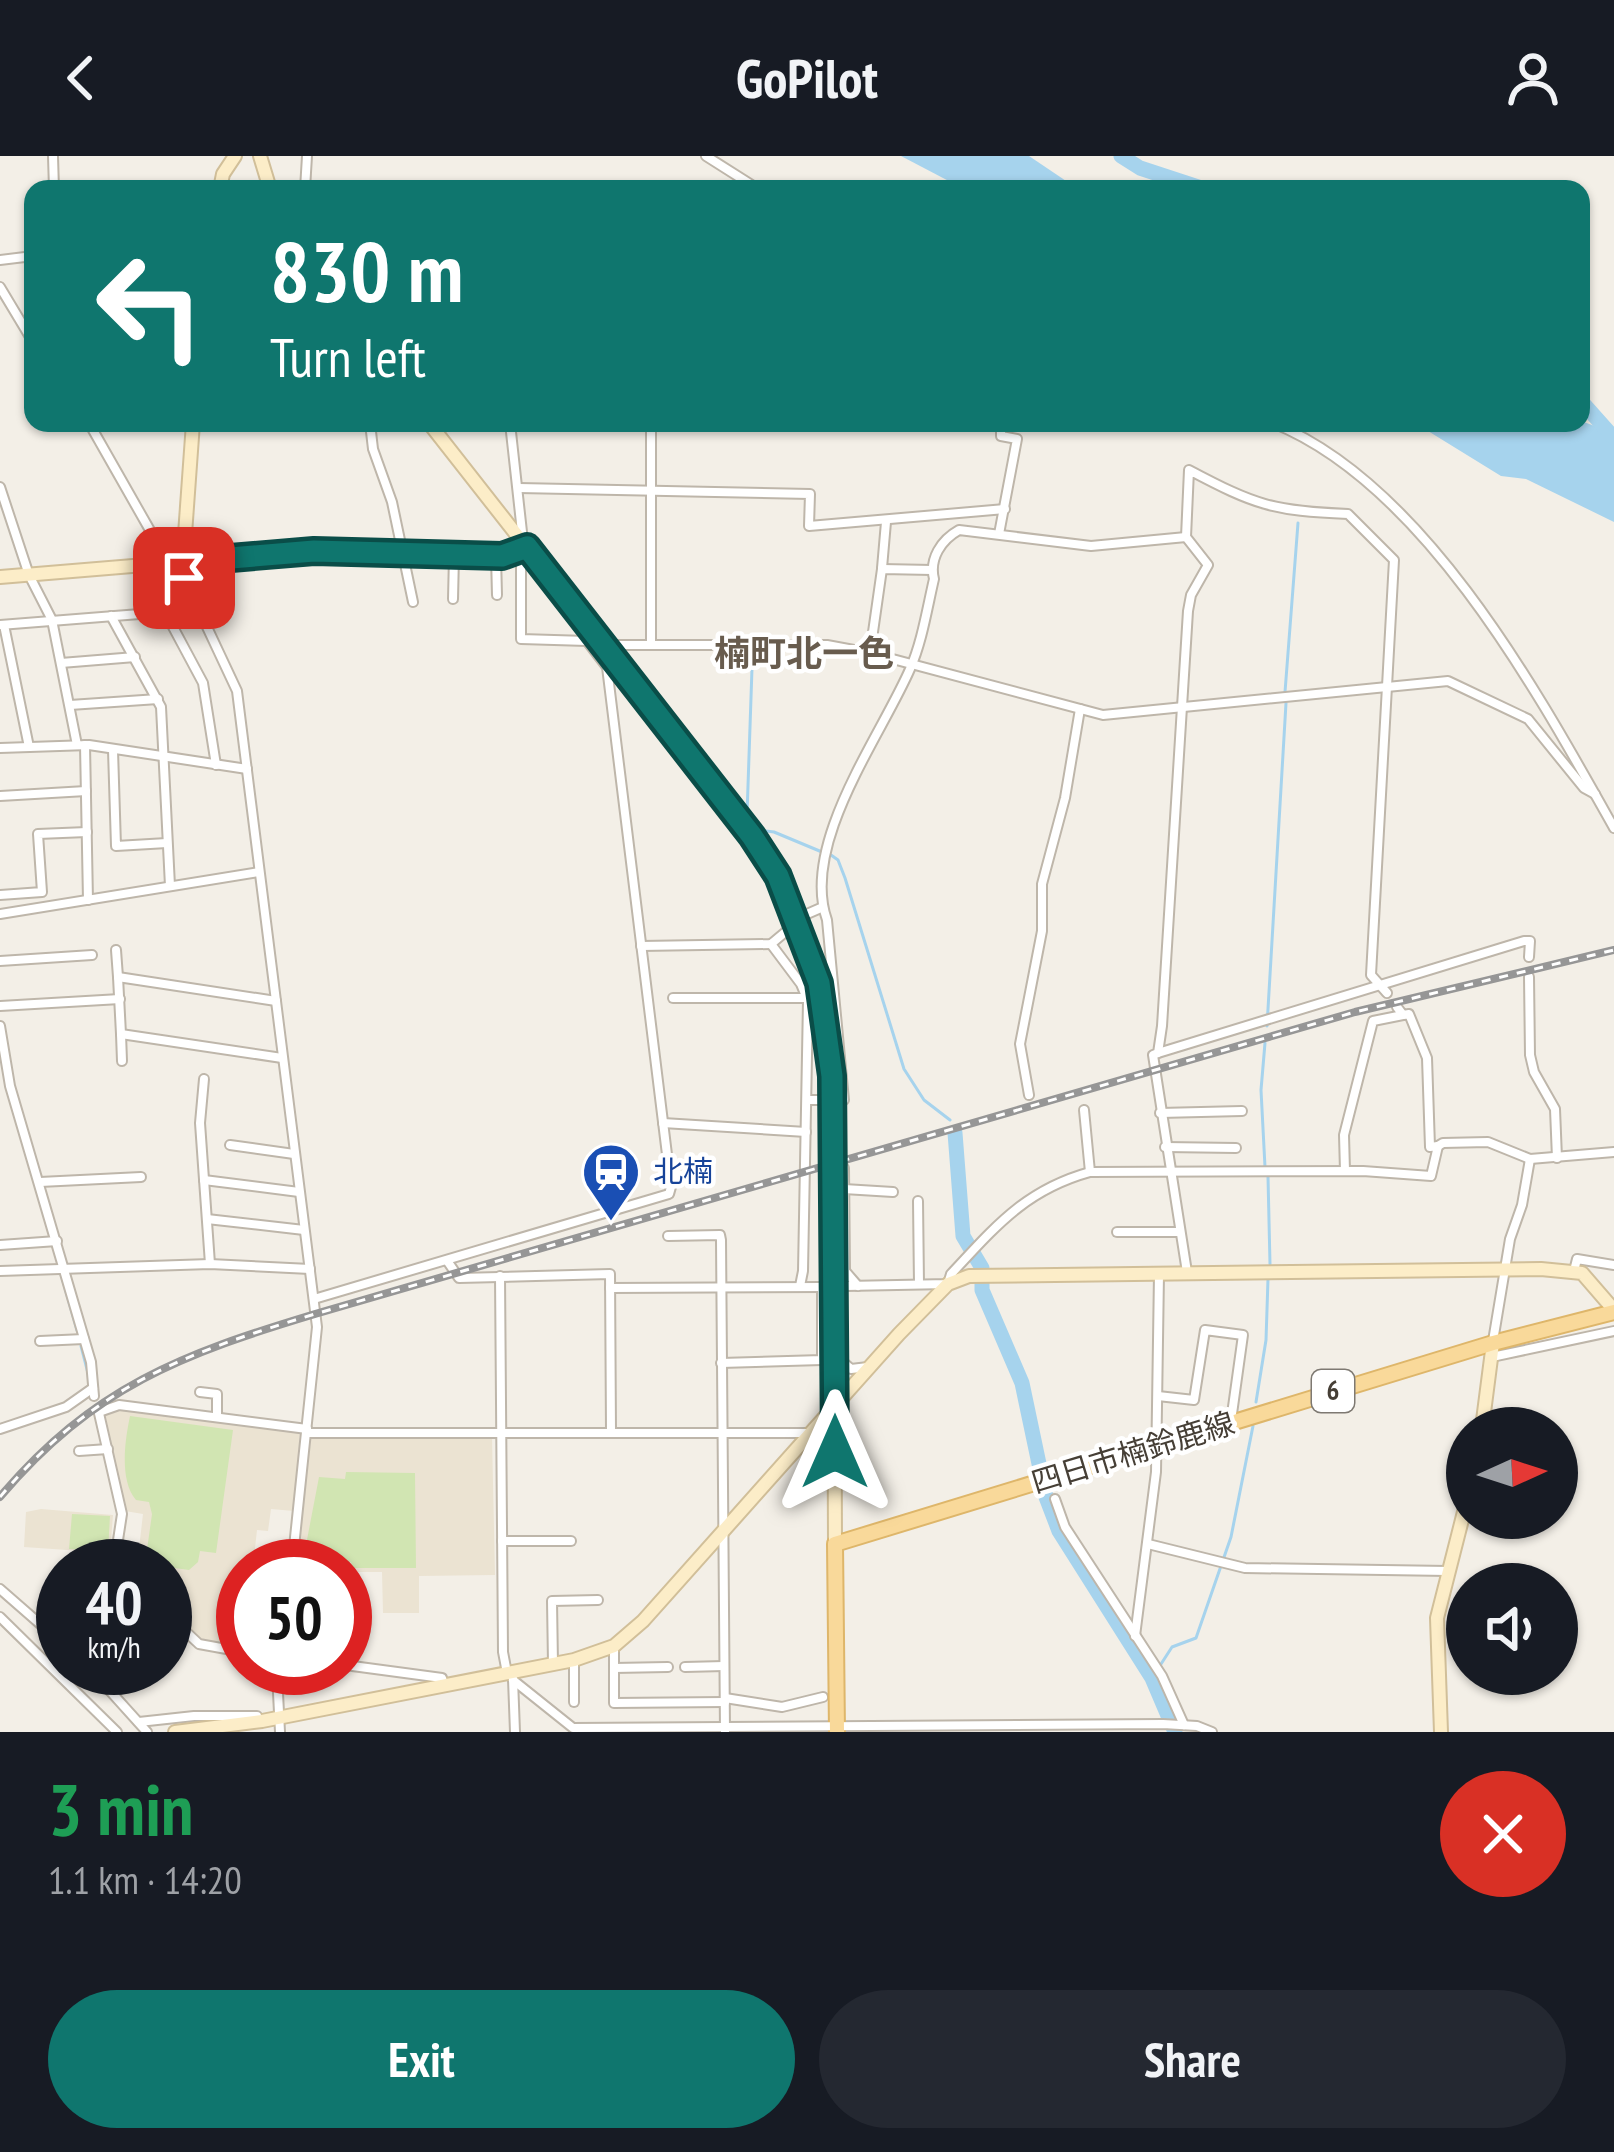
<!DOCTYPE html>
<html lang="en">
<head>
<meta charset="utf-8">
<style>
	:root { --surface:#171b24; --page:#242831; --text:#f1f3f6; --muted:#9ea1a6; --accent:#0f766e }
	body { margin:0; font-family:"PT Sans Narrow","Noto Sans JP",sans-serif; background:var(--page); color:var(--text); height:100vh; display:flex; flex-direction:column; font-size:45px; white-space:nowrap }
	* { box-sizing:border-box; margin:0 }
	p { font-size:39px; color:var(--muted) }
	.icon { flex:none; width:66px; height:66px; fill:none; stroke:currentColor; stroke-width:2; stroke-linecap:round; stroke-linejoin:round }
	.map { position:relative; height:1576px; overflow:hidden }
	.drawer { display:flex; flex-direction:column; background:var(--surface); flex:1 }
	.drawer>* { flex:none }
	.top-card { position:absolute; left:24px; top:24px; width:1566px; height:252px; border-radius:24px; box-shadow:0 3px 9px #0004; background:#0f766e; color:#fff; overflow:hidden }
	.needle { width:78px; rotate:87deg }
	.tools { position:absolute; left:1446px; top:1251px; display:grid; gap:24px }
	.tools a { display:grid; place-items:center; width:132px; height:132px; border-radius:50%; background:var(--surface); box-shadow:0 3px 9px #0004; font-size:60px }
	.speed { position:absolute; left:36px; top:1383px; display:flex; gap:24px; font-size:60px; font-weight:700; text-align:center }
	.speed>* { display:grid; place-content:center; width:156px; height:156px; border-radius:50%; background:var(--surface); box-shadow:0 3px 9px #0004; line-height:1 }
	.speed small { font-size:30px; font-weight:400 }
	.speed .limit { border:18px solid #d22; background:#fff; color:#111 }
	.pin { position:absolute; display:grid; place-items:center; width:102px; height:102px; color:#fff; margin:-51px; border-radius:24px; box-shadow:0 6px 18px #0006 }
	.me { position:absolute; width:132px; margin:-66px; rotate:0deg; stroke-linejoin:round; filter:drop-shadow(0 0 9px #0008) }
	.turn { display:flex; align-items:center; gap:42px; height:252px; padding:0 48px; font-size:54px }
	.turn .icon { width:156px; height:156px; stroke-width:2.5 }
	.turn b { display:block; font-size:84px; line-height:102px }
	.round { display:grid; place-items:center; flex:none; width:126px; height:126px; border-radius:63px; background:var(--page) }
	.head { display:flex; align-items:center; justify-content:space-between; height:204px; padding:0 48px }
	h1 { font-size:72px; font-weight:700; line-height:90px; color:#1e9e55 }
	.action { display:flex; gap:24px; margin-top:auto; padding:24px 48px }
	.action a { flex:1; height:138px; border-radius:72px; background:var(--accent); color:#fff; font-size:48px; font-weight:700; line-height:138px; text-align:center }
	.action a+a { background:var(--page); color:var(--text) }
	header { display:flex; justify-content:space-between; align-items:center; height:156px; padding:0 48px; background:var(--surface); font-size:54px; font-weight:700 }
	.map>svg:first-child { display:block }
	.education { fill:#ebe3d2 }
	.green { fill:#d1e5b2 }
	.water { fill:#a6d3ed }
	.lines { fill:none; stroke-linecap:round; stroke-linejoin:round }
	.stream { stroke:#a6d3ed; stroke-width:3 }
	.river { stroke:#a6d3ed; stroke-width:15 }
	.street-casing { stroke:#beb6aa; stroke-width:12 }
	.secondary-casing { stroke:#d1bf99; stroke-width:16 }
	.primary-casing { stroke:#deb66a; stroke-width:18 }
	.street { stroke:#fff; stroke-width:8 }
	.secondary { stroke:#fcedc8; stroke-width:12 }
	.primary { stroke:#f9d99a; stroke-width:14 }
	.rail-casing { stroke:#969696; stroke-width:8 }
	.rail { stroke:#fff; stroke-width:3; stroke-dasharray:9; stroke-linecap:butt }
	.secondary-bridge-casing { stroke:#d1bf99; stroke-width:16; stroke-linecap:butt }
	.secondary-bridge { stroke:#fcedc8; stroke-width:12 }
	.route-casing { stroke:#0a4d48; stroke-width:30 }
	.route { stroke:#0f766e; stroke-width:21 }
	.labels { text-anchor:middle; stroke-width:9; stroke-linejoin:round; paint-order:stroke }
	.shield { fill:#fff; stroke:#7e7972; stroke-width:3 }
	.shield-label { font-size:27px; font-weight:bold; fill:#463f36 }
	.transit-label { font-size:30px; fill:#164399; stroke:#fff; text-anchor:start }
	.street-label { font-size:30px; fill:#463f36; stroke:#fff }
	.quarter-label { font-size:36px; font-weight:bold; fill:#685c4e; stroke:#fff }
</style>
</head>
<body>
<header><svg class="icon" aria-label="back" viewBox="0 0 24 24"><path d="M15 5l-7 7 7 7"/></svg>GoPilot<svg class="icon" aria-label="person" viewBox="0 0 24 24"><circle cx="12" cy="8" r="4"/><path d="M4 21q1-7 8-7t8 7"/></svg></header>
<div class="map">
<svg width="1614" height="1576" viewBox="0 0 1614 1576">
	<rect width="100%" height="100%" fill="#f3efe7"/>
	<!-- education -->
	<g class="education">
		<path d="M121,1252L300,1275L294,1355L271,1353L268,1375L257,1374L253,1410H243V1436L226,1435L220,1490L194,1481L165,1450V1410H137L143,1358L125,1355L105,1257Z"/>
		<path d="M317,1279L384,1283L492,1281L495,1419L419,1420V1457H383L382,1416H349L348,1409L297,1401L311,1283Z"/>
		<path d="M41,1353L113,1359L110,1397L24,1391L26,1356Z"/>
	</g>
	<!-- green -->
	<g class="green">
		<path d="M130,1260L233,1274L216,1397L200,1395L198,1406L189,1414L145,1408L152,1358L149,1346L136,1344C119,1324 125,1284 130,1260Z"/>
		<path d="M346,1316L415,1317L416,1412H352L351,1406L320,1402L321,1391L306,1389L319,1321L345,1323Z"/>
		<path d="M72,1358L110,1360L108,1395L69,1393Z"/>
	</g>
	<!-- water -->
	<g class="water">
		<path d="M901,0H1029L1078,33H964Z"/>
		<path d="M1581,265L1614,277V366L1526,323L1501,320L1415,267Z"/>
	</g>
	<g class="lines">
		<!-- stream -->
		<g class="stream">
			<path d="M753,483L747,659L759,674L774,676L822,696"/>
			<path d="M1285,536L1298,367"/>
			<path d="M831,699L838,704L845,722L904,913L924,944L950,964"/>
			<path d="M1267,870L1286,547"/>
			<path d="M1265,1011L1261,934L1265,887"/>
			<path d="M1268,1021L1270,1108"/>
			<path d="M61,1118L77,1174"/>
			<path d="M81,1190L88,1217"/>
			<path d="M1256,1246L1266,1184L1268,1123"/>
			<path d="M1152,1522L1172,1491L1196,1482L1231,1381L1253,1270"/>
		</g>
		<!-- river -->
		<g class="river">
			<path d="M1121,0L1140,12L1204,33"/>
			<path d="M1581,245L1614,282"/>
			<path d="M955,977L963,1080L982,1112V1134L1022,1227L1046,1341L1059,1375L1152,1522L1175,1576"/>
		</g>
		<!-- street casing -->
		<g class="street-casing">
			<g id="street">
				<path d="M53,0L54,33"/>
				<path d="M706,0L758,33"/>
				<path d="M305,33L307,0"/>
				<path d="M0,104L33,100"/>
				<path d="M0,131L33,186"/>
				<path d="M89,267L168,406"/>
				<path d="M370,267L373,293L392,346L413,446"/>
				<path d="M510,267L523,385"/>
				<path d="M651,267V488"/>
				<path d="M1273,267C1424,328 1537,535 1614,672"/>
				<path d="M0,331L29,419L52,464L77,589"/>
				<path d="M519,332L810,338L809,370L1005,353"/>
				<path d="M999,378L1017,283L1001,280V267"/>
				<path d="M496,401L497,439"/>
				<path d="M183,406L184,422L237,535L317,1171L292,1410"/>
				<path d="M521,409V483L587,485"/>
				<path d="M882,412L886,366"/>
				<path d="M453,443L454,400"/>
				<path d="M111,460L161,551L170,730"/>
				<path d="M0,469L165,456L203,527L216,609"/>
				<path d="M4,469L29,591"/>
				<path d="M605,489H827L870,497L1103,559L1448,525L1528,563L1584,632L1595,638"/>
				<path d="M870,497L882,413L932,414"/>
				<path d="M61,507L135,501"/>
				<path d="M70,549L158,543"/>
				<path d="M85,589L88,744"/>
				<path d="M0,592L89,589L247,613"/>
				<path d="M113,594L116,690L167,687"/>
				<path d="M0,640L86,635"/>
				<path d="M0,739L42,736L38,678L87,676"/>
				<path d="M0,758L259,716"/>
				<path d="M771,788L801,828L808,845L803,1115L800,1130"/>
				<path d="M641,790L771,788L807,758L823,751"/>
				<path d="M116,794L118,821"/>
				<path d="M0,805L92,799"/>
				<path d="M1529,821L1530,899L1534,916L1555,953L1557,1002"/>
				<path d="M673,842H807"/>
				<path d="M276,845L118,821L121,878L282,902"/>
				<path d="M0,850L120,843"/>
				<path d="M0,870L10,930L91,1206L94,1240"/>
				<path d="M121,878L122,905"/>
				<path d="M1158,897L1524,785H1530L1529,801"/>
				<path d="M204,923L200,967L210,1108"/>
				<path d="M1029,939L1020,888L1042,775V728L1065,642L1080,553"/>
				<path d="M807,944H844L827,764C800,688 881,580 910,513C922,486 927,453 934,423C929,403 941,384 959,374L1091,390L1186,381"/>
				<path d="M1084,954L1090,1016"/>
				<path d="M1160,957L1242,955"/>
				<path d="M663,967L806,976"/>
				<path d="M230,989L294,998"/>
				<path d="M1438,990L1443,987L1488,986L1530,1003L1614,996"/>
				<path d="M1165,991L1236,992"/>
				<path d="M844,1012L845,1115L858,1130"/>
				<path d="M1345,1015L1344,979L1373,865L1403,859"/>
				<path d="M204,1024L299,1036"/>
				<path d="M40,1026L141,1021"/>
				<path d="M844,1033L893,1036"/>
				<path d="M918,1045L919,1128"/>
				<path d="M207,1063L304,1074"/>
				<path d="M1117,1076H1179"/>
				<path d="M668,1080L720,1079L721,1084L725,1576"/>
				<path d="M0,1089L57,1085"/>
				<path d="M448,1106L459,1122L610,1118L611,1275"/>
				<path d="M0,1115L210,1108L310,1113"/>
				<path d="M1574,1115L1577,1103L1614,1109"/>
				<path d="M1187,1116L1153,899L1158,897L1162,870L1188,455L1191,439L1208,409L1186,381L1189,314C1255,349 1273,355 1348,358L1394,404L1371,819L1387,837"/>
				<path d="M500,1120L503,1496L507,1517"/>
				<path d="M846,1130L948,1128L951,1118C995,1071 1025,1034 1090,1016L1363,1015L1431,1020L1438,990L1430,991L1427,902L1409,858L1403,859L1397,851"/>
				<path d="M610,1132L824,1131"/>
				<path d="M314,1143L669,1038L671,1031L607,511L587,485L596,478"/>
				<path d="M40,1185L84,1183"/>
				<path d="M1493,1185L1510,1083L1522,1049L1530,1003"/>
				<path d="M835,1199L851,1213L868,1211"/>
				<path d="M1492,1201L1614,1175"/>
				<path d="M721,1207L822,1204V1130"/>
				<path d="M200,1236L217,1238V1261"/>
				<path d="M1158,1240L1194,1244L1205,1174L1243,1179L1231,1265"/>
				<path d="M98,1253L122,1358L114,1410"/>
				<path d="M99,1256L119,1249L307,1273"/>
				<path d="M0,1273L66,1251L93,1232"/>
				<path d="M307,1277H809"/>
				<path d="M79,1295L108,1293"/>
				<path d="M1055,1343L1065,1371L1162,1520L1184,1569"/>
				<path d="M502,1385H571"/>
				<path d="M1148,1388L1245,1412L1448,1415"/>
				<path d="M0,1433L63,1488"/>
				<path d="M165,1456L199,1488L243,1496"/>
				<path d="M0,1461L117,1576"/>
				<path d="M1135,1480L1156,1316L1159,1118"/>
				<path d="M614,1491V1547L725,1546"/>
				<path d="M553,1508L552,1445L598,1444"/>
				<path d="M345,1509L442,1522L444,1529"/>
				<path d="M685,1511L724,1510"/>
				<path d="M88,1512L110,1535"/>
				<path d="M115,1512L111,1536L147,1576"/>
				<path d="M614,1512L668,1511"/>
				<path d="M115,1520H146"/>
				<path d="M513,1523L515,1576"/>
				<path d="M513,1524L573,1572L1163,1568L1197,1570L1212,1576"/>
				<path d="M725,1542L782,1551L823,1541"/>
				<path d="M574,1546V1505"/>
				<path d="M139,1566L194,1560H257"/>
				<path d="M280,1576L278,1537L281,1512"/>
			</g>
		</g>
		<!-- secondary casing -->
		<g class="secondary-casing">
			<g id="secondary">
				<path d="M260,0L270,33"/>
				<path d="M220,33L223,18L235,0"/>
				<path d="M429,267L752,679L778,720L819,827L832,920"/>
				<path d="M183,406L193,267"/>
				<path d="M0,421L314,395L502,400L527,391"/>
				<path d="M834,1100L835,1388"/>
				<path d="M1482,1272L1493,1187"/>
				<path d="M175,1576L262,1565L574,1504L614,1490L643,1465L899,1178L948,1128L969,1120L1541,1113L1582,1117L1614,1154"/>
				<path d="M1441,1576L1437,1462L1467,1344"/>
			</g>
		</g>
		<!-- primary casing -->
		<g class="primary-casing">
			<path id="primary" d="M837,1576L835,1388L1493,1187L1614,1156"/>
		</g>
		<!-- street -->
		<use href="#street" class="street"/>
		<!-- secondary -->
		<use href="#secondary" class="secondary"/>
		<!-- primary -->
		<use href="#primary" class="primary"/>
		<!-- rail casing -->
		<g class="rail-casing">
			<path id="rail" d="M0,1341C93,1231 182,1198 315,1158L1355,856L1614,794"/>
		</g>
		<!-- rail -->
		<use href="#rail" class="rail"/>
		<!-- secondary-bridge casing -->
		<g class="secondary-bridge-casing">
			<path id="secondary-bridge" d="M832,920L834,1100"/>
		</g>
		<!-- secondary-bridge -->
		<use href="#secondary-bridge" class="secondary-bridge"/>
	</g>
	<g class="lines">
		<!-- route casing -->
		<g class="route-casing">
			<path id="route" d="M184,422L183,406L314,395L502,400L527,391L752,680L778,720L819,827L832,920L835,1296"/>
		</g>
		<!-- route -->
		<use href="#route" class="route"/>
	</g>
	<!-- icons -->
	<defs>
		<g id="station-pin" transform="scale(3)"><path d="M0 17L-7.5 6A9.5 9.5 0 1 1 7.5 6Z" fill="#1a4fb4" stroke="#fff"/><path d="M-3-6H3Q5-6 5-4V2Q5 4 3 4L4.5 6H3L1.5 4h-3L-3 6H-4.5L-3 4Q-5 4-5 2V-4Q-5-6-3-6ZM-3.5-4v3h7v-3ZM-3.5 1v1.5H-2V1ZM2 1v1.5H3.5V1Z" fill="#fff"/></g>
	</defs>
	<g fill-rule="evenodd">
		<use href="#station-pin" x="611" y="1016"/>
	</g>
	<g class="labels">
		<!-- shield labels -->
		<rect class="shield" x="1312" y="1214" width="42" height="42" rx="9"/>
		<g class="shield-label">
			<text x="1333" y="1244">6</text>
		</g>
		<!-- transit labels -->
		<g class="transit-label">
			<text x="653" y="1026">北楠</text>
		</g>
		<!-- street labels -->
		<g class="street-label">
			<text transform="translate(1133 1297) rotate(-17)" y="10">四日市楠鈴鹿線</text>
		</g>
		<!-- quarter labels -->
		<g class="quarter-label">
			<text x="804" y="510">楠町北一色</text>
		</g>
	</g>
</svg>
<div class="tools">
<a><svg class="needle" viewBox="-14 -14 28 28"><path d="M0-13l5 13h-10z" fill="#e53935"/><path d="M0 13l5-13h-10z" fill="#9ea1a6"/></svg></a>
<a><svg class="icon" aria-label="sound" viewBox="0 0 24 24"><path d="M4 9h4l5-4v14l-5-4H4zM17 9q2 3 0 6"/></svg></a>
</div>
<div class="speed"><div>40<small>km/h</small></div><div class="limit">50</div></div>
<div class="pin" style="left:184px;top:422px;background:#d93025"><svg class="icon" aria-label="arrive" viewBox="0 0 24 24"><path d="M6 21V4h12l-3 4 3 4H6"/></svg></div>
<svg class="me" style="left:835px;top:1296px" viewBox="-20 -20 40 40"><path d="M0-17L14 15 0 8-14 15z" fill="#0f766e" stroke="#fff" stroke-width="4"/></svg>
<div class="top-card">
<div class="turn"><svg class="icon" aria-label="left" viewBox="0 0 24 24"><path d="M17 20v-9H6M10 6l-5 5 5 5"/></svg><div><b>830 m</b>Turn left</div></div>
</div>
</div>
<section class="drawer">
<div class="head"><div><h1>3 min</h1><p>1.1 km · 14:20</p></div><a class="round" style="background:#d93025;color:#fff"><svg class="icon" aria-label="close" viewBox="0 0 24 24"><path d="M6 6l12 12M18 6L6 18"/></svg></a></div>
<div class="action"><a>Exit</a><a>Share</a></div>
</section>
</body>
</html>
